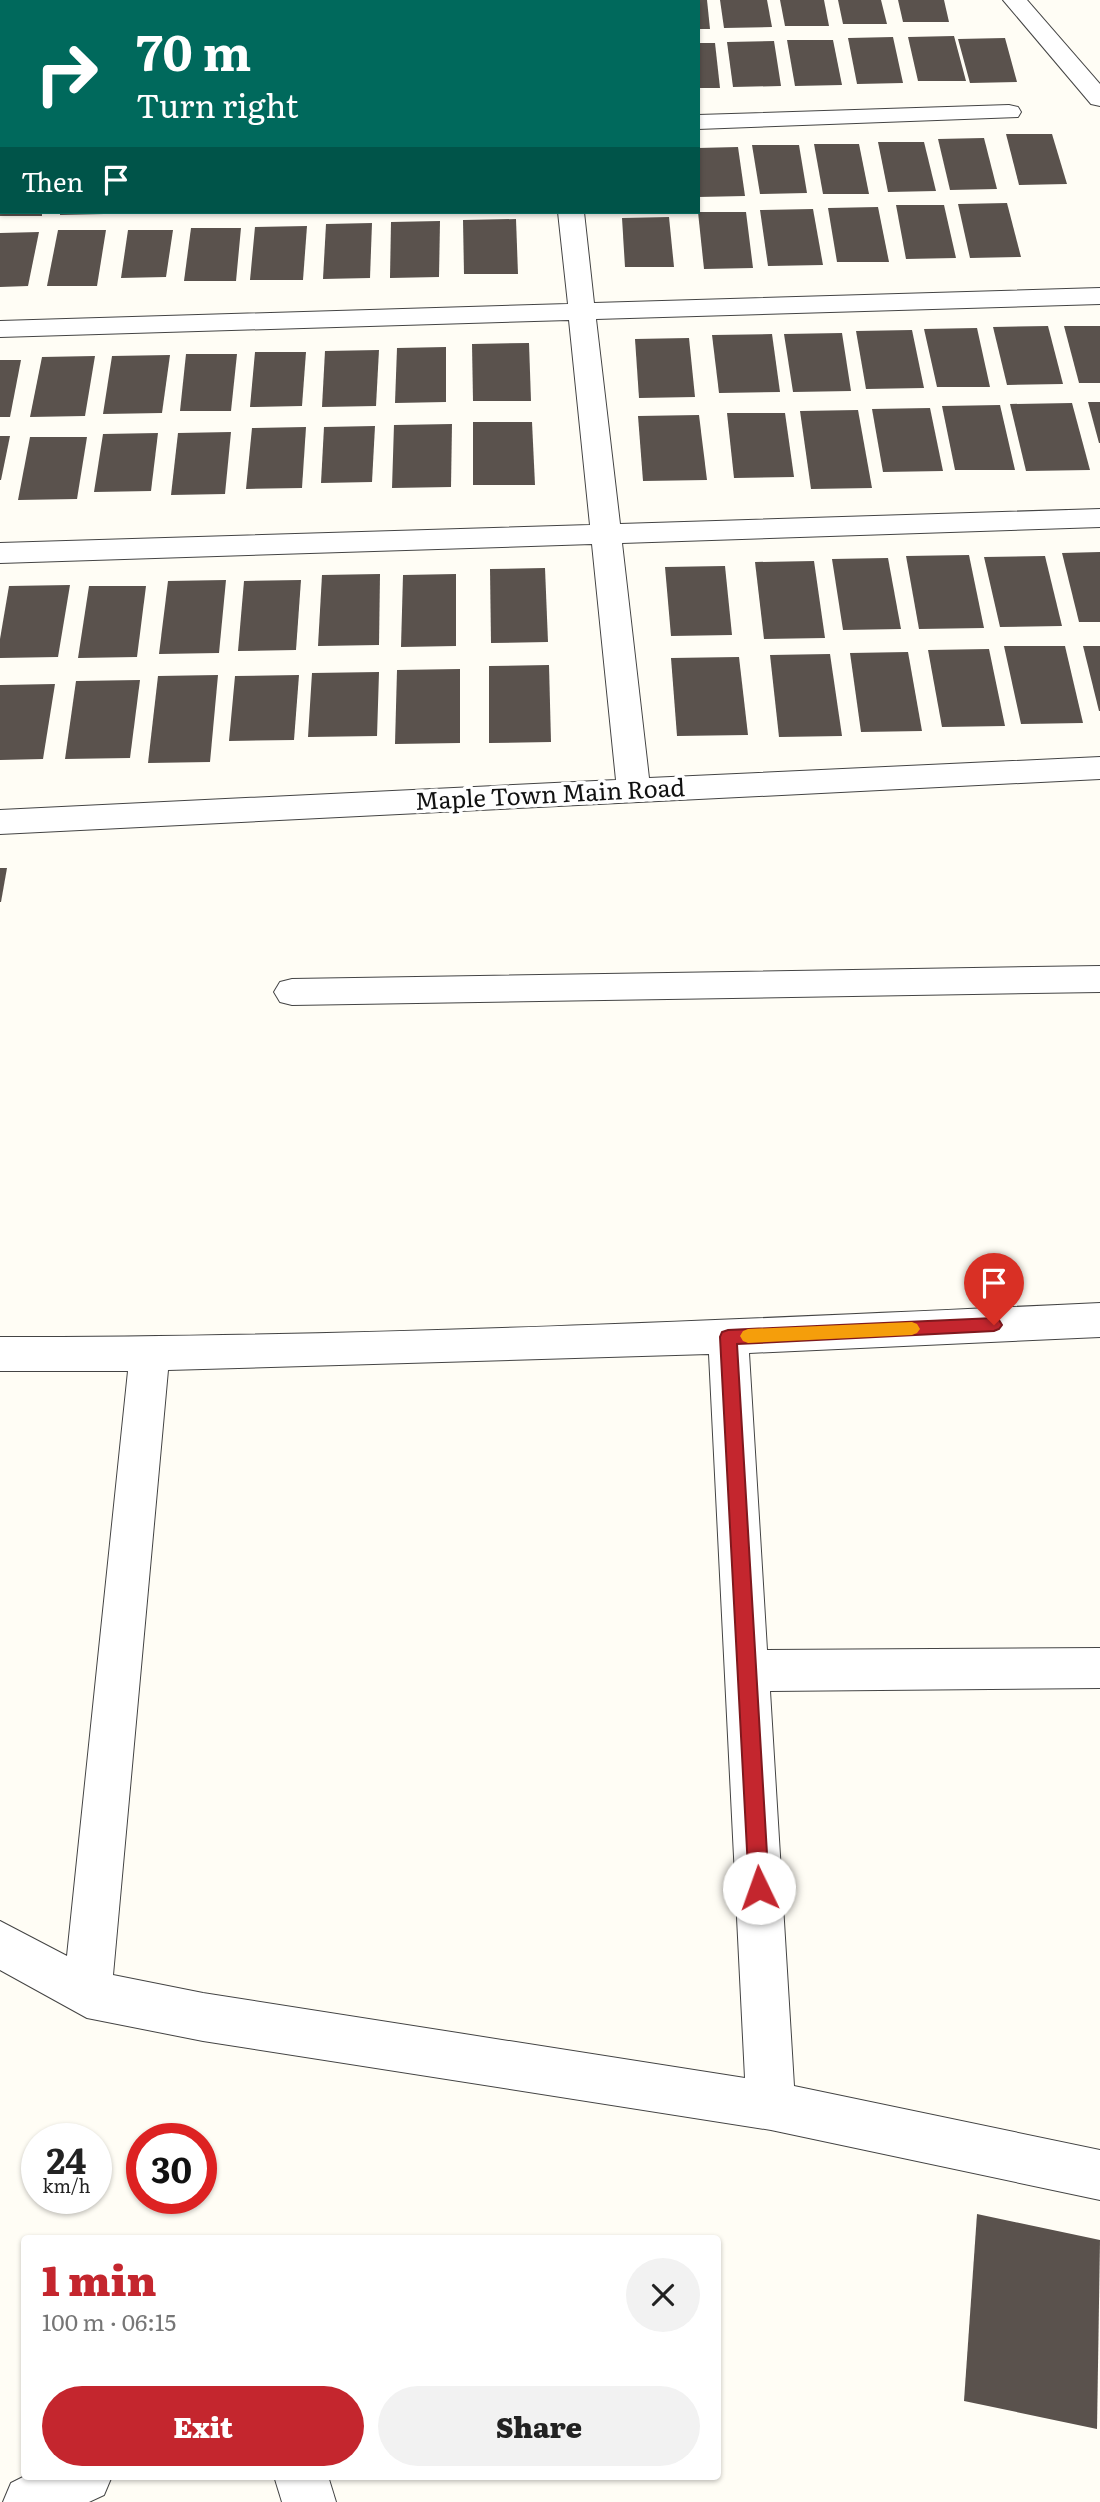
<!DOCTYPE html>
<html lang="en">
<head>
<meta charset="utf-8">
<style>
	:root { --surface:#fff; --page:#f2f2f2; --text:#222; --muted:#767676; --accent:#c4262e }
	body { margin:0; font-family:Literata,serif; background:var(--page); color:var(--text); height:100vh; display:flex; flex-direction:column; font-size:26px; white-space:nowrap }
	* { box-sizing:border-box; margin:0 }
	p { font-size:23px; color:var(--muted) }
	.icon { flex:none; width:38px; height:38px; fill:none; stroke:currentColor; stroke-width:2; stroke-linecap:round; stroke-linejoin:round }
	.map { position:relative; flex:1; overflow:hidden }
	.panel { position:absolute; left:21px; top:2235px; width:700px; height:245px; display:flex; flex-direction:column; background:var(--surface); border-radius:7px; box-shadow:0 2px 5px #0004 }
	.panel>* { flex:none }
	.hud { position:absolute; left:0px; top:0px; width:700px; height:214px; box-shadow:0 2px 5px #0004; background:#00695c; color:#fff; overflow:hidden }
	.speed { position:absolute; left:21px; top:2123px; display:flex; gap:14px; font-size:35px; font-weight:700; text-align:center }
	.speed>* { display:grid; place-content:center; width:91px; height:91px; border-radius:50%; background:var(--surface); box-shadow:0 2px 5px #0004; line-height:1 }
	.speed small { font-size:18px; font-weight:400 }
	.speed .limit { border:10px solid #d22; background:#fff; color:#111 }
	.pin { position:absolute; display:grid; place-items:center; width:60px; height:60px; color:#fff; margin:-72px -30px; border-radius:50% 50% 50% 0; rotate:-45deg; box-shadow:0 0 7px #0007 }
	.pin .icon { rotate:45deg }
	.me { position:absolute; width:77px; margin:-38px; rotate:357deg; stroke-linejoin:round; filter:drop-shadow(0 0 5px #0008) }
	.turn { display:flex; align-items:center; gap:24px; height:147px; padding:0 21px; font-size:32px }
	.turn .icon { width:91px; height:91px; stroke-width:2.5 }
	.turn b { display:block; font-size:49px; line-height:60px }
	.then { display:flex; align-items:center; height:66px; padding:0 21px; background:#0003; gap:14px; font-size:26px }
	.round { display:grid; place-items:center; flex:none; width:74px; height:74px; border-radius:37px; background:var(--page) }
	.headline { display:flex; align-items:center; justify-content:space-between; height:119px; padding:0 21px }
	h1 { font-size:42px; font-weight:800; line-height:52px; color:var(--accent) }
	.primary-button { display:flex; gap:14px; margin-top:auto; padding:14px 21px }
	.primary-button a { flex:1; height:80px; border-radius:42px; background:var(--accent); color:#fff; font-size:28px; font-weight:800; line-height:80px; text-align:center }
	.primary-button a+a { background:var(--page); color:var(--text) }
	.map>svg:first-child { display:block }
	.building { fill:#5a524d }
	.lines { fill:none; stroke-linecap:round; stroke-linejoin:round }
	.minor-casing { stroke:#444; stroke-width:2 }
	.minor { fill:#fff; fill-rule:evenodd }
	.route { fill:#c4262e; stroke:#7f191e; stroke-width:2 }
	.slow { fill:#f59e0b }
	.labels { text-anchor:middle; stroke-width:7; stroke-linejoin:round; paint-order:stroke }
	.street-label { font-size:24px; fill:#111; stroke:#fff }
</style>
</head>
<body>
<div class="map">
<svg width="1100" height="2502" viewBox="0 0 1100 2502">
	<rect width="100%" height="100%" fill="#fffdf5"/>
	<!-- building -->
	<g class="building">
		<path d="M698,0H707L710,29H698Z"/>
		<path d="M720,0H767L772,27L724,28Z"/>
		<path d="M780,0H824L829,26H785Z"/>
		<path d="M838,0H881L887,24H843Z"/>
		<path d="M898,0H944L949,22H903Z"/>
		<path d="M954,36L966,81H918L908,37Z"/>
		<path d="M893,37L903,83L857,84L848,38Z"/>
		<path d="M1005,38L1017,82L970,83L958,39Z"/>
		<path d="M787,40H833L842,85L795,86Z"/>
		<path d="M774,41L781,86L733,87L727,42Z"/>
		<path d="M698,43H715L720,88H698Z"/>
		<path d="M1006,134H1052L1067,184L1019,185Z"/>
		<path d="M984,138L997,189L950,190L938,139Z"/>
		<path d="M878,142H924L936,191L888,192Z"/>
		<path d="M814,144H859L869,194H823Z"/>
		<path d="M752,145H799L807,193L760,194Z"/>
		<path d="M738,147L745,196L698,197V148Z"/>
		<path d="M1007,203L1021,257L970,258L958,204Z"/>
		<path d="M896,205H944L956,258L906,259Z"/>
		<path d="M878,207L889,262H837L828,208Z"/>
		<path d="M813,209L823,265L768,266L760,210Z"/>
		<rect x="0" y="212" width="42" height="4"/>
		<path d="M60,212H104V214L60,215Z"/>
		<path d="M698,212H746L753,268L704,269Z"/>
		<path d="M669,217L674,267H625L622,218Z"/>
		<path d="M516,219L518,274H464L463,220Z"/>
		<path d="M440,221L439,277L390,278L391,222Z"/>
		<path d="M372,223L370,278L323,279L326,224Z"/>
		<path d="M307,226L303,280H250L255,227Z"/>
		<path d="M191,228H241L236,281H184Z"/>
		<path d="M58,230H106L97,286H47Z"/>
		<path d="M128,230H173L166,277L121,278Z"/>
		<path d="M39,232L28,286L0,287V233Z"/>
		<path d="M1048,326L1063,384L1007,385L993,327Z"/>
		<path d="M1064,326H1100V383H1079Z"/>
		<path d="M977,328L990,387H937L924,329Z"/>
		<path d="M912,330L924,388L866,389L856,331Z"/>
		<path d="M842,333L851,391L793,392L784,334Z"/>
		<path d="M772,334L780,392L719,393L712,335Z"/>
		<path d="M689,338L695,397L639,398L635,339Z"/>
		<path d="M529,343L531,401H473L472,344Z"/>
		<path d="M446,347V402L395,403L397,348Z"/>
		<path d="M379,350L376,406L322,407L325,351Z"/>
		<path d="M255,352H306L302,406L250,407Z"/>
		<path d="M186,354H237L231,411H180Z"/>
		<path d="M170,355L162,413L103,414L112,356Z"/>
		<path d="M95,356L85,416L30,417L42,357Z"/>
		<path d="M0,360H21L10,417H0Z"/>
		<path d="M1088,402H1100V443H1099Z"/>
		<path d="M1072,403L1090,470L1026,471L1010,404Z"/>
		<path d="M1000,405L1015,470H955L942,406Z"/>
		<path d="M930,408L943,471L883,472L872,409Z"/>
		<path d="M858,410L872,488L811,489L800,411Z"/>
		<path d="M727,413H785L794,477L734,478Z"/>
		<path d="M699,415L707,480L643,481L638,416Z"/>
		<path d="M473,422H532L535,485H473Z"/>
		<path d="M452,424L451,487L392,488L394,425Z"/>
		<path d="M375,426L372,482L321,483L324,427Z"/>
		<path d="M306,427L302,488L246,489L252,428Z"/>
		<path d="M231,432L225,494L171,495L178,433Z"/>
		<path d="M158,433L151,491L94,492L103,434Z"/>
		<path d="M0,436H10L1,480H0Z"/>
		<path d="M30,437H87L77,499L18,500Z"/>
		<path d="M1100,552V622H1079L1062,553Z"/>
		<path d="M969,555L984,628L919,629L906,556Z"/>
		<path d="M1045,556L1062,626L1000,627L984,557Z"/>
		<path d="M888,558L901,629L843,630L832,559Z"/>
		<path d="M814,561L825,638L764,639L755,562Z"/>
		<path d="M725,566L732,635L671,636L665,567Z"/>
		<path d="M545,568L548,642L491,643L490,569Z"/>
		<path d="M380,574L379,645L318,646L322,575Z"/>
		<path d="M456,574V646L401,647L403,575Z"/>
		<path d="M226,580L219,653L159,654L168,581Z"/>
		<path d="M301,580L296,650L238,651L244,581Z"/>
		<path d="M70,585L58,657L0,658V639L9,586Z"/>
		<path d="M89,586H146L137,657L78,658Z"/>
		<path d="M1004,646H1065L1083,723L1021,724Z"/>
		<path d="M1083,646H1100V711H1099Z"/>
		<path d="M989,649L1005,726L942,727L928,650Z"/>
		<path d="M908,652L922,731L861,732L850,653Z"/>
		<path d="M830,654L842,736L779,737L770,655Z"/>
		<path d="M739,657L748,735L677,736L671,658Z"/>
		<path d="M549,665L551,742L489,743V666Z"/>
		<path d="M460,669V743L395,744L397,670Z"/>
		<path d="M379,672L377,736L308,737L312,673Z"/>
		<path d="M218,675L210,762L148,763L158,676Z"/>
		<path d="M299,675L294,740L229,741L235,676Z"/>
		<path d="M140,680L130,758L65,759L76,681Z"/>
		<path d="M55,684L43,759L0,760V685Z"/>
		<path d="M0,868H7L1,902H0Z"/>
		<path d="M977,2214L1100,2240L1097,2429L964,2401Z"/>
	</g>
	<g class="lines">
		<!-- minor casing -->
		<g class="minor-casing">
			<g id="minor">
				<rect x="283" y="0" width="24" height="2"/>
				<path d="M1003,0H1027L1100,84V106L1091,104Z"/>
				<path d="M1009,105L1018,107L1021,112L1018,117L698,129V115Z"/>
				<rect x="0" y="135" width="2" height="16"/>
				<path d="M558,212H584L594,303L1100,288V304L596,319L620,524L1100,509V527L622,543L649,778L1100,757V779L0,834V810L616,780L592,544L0,563V543L590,525L569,320L0,337V321L568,304Z"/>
				<path d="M1100,966V992L292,1005L280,1002L274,992L280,982L292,979Z"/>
				<path d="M1100,1303V1337L749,1353L767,1650L1100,1648V1688L770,1691L794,2086L1100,2150V2200L771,2130L203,2041L87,2018L0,1970V1921L67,1956L128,1371H0V1337C367,1337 734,1320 1100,1303ZM709,1354L745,2078L203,1993L113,1975L168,1370Z"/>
				<path d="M25,2476H112L104,2495L89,2502H3L11,2483Z"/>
				<path d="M274,2476H328L336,2502H282Z"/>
			</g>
		</g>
		<!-- minor -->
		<use href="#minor" class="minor"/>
	</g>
	<!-- route -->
	<path class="route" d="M994,1318L999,1320L1002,1325L999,1329L994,1331L737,1344L769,1888L766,1895L759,1898L752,1895L749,1888L720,1337L722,1332L728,1330Z"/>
	<!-- slow -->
	<path class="slow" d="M912,1322L917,1324L920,1329L917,1333L912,1335L748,1343L743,1341L740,1336L743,1331L748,1329Z"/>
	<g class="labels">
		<!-- street labels -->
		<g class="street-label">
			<text transform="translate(550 795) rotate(-3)" y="8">Maple Town Main Road</text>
		</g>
	</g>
</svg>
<div class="speed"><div>24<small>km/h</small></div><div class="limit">30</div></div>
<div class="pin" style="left:994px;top:1325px;background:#d93025"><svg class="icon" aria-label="arrive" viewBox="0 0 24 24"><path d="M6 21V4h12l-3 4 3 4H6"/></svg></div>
<svg class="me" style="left:759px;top:1888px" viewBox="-20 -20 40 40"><circle r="19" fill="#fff"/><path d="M0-13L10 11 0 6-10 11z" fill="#c4262e"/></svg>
<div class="hud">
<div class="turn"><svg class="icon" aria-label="right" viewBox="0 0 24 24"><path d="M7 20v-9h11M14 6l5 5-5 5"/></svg><div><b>70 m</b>Turn right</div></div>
<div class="then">Then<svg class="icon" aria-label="arrive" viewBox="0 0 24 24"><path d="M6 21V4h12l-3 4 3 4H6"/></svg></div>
</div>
<section class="panel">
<div class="headline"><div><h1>1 min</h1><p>100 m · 06:15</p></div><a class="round"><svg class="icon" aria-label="close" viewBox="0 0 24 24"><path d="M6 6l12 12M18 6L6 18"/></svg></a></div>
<div class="primary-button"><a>Exit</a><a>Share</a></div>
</section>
</div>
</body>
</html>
